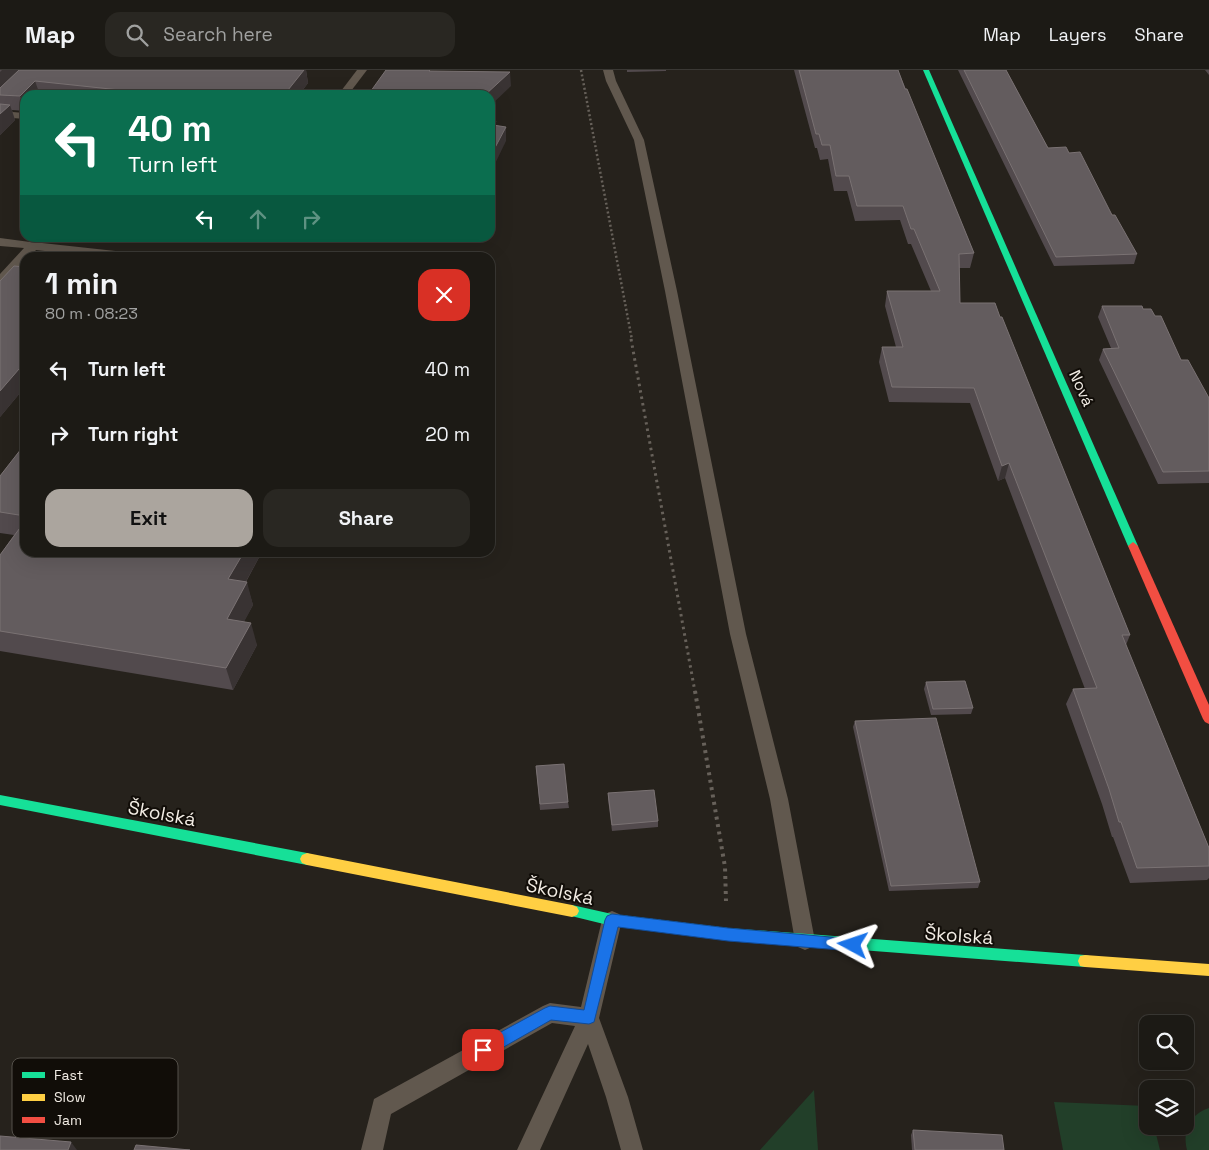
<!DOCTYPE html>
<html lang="en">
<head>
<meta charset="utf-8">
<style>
	:root { --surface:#1c1a15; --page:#292722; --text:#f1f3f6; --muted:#a0a1a0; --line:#3a3834; --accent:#aba59e }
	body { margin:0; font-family:"Space Grotesk",sans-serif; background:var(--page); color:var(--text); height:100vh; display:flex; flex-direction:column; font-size:19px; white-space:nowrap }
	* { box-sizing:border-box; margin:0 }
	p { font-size:16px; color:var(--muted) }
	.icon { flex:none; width:28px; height:28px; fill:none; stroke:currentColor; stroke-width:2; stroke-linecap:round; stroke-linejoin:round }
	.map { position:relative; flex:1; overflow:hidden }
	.panel { position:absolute; left:20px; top:182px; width:475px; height:305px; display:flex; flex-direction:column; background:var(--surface); border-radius:15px; box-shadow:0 5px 20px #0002,0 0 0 1px var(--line) }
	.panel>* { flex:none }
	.top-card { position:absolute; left:20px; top:20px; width:475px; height:152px; border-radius:15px; box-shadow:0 5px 20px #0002,0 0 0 1px var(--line); background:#0b6e4f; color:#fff; overflow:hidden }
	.tools { position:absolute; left:1139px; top:945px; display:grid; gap:10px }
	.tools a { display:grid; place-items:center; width:55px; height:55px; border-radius:10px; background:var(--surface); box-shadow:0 5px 20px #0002,0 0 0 1px var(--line); font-size:25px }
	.pin { position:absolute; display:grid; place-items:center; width:42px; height:42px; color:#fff; margin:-21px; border-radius:10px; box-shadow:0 2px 8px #0006 }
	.me { position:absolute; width:55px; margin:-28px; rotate:275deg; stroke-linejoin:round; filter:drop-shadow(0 0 4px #0008) }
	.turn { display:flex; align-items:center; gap:18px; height:105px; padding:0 25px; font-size:22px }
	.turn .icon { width:65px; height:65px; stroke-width:2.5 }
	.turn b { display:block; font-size:35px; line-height:42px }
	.lanes { display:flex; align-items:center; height:48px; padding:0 25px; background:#0003; justify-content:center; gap:25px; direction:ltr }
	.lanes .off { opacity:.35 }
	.round { display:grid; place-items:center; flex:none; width:52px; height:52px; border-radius:15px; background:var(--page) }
	.overview { display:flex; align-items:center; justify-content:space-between; height:85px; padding:0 25px }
	h1 { font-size:30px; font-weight:700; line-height:38px }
	.button { display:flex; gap:10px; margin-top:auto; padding:10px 25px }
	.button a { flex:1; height:58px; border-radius:15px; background:var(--accent); color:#111; font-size:20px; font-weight:700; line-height:58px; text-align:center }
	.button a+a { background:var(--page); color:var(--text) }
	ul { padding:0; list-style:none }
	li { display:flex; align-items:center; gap:15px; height:65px; padding:0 25px }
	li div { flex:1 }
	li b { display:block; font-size:19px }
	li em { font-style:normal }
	header { display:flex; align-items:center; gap:30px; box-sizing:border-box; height:70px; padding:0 25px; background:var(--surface); border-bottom:1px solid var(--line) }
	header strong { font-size:24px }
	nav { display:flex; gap:28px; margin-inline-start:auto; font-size:18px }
	.search { width:350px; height:45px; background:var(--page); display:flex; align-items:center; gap:12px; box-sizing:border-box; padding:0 18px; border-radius:15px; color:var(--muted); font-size:19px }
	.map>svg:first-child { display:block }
	.green { fill:#223f29 }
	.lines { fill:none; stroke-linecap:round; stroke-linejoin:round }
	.path-far2 { stroke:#67615a; stroke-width:2.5; stroke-dasharray:2 2.5; stroke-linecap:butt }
	.path-far1 { stroke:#67615a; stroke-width:3; stroke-dasharray:2.5 4; stroke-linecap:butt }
	.path { stroke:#67615a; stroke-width:4; stroke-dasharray:3 4.5; stroke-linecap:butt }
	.lane { fill:#61584e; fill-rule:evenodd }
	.fast { fill:#16e098; fill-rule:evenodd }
	.slow { fill:#ffcf43; fill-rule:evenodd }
	.jam { fill:#f24e42; fill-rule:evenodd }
	.wall { fill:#524a4d }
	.shaded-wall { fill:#393333 }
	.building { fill:#635c5e; stroke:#7a7273 }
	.route { fill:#1a73e8; stroke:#114b97 }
	.labels { text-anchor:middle; stroke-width:4; stroke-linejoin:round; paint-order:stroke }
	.street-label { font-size:16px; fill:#f2ece4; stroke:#110d08 }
	.near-street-label { font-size:19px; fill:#f2ece4; stroke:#110d08 }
	.key { fill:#110d08; stroke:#54504a; stroke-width:1 }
	.key-label { font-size:14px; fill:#f2ece4 }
</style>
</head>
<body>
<header>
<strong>Map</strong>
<div class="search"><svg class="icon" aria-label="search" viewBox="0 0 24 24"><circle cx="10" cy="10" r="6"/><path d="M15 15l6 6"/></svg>Search here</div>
<nav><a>Map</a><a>Layers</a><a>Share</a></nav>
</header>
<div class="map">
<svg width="1209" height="1080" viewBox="0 0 1209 1080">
	<rect width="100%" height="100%" fill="#26221c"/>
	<!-- green -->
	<g class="green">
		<path d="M814,1020L818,1080H760Z"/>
		<path d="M1054,1032L1147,1036L1148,1056H1154L1160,1080H1063Z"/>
		<path d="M1209,1038V1080H1187C1182,1061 1190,1044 1209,1038Z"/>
	</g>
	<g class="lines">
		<!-- path-far2 -->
		<path class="path-far2" d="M581,0L632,270"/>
		<!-- path-far1 -->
		<path class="path-far1" d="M631,269L695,622"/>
		<!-- path -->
		<path class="path" d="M695,621L725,797L726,831"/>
		<!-- lane -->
		<g class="lane">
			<path d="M357,0H367L348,25H338Z"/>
			<path d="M603,0H613L616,11L644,70L677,221L746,564L788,729L815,871L812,877L805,880L798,877L795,871L770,729L730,564L665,221L634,70L606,11Z"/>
			<path d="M0,41L25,43V49L0,47Z"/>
			<path d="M0,168L30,172L34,168H44L45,169L42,173L143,184L149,188H106L36,180L29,188H25V191L4,214L0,215V204L24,178L0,176Z"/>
			<path d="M612,841L619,844L622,850L599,948L628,1027L643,1080H621L606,1027L588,974L540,1080H517L575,956L552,953L391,1044L383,1080H361L374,1029L543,936L550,933L581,937L602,850L605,844Z"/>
		</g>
		<!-- fast -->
		<g class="fast">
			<path d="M923,0H929L1138,476L1137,479L1133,480L1128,476Z"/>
			<path d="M0,725L307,783L312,785L314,789L312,793L307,795L0,735Z"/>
			<path d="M572,835L612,844L728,858L1085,885L1090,886L1092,891L1090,896L1085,897L728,870L612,856L567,845L565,841L567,837Z"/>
		</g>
		<!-- slow -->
		<g class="slow">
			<path d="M307,783L572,835L577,837L579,841L577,845L572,847L307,795L302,793L300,789L302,785Z"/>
			<path d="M1085,885L1209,894V906L1085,897L1080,896L1078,891L1080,886Z"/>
		</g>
		<!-- jam -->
		<path class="jam" d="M1133,472L1138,476L1209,635V654L1205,652L1203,649L1128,476Z"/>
	</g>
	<!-- wall -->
	<g class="wall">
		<path d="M0,0H306L308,13L299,25H25V41L12,40L15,50L0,65Z"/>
		<path d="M627,0H666V1L627,2Z"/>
		<path d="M794,0H898L974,183L970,198H959L960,233L1000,247L1130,565L1126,575L1209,778V808L1207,810L1130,813L1113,767H1112L1102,734L1066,634L1073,619H1085L1005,408L998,411L970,333L889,332L879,292L882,277H896L885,236L887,221H931L911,174H908L900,150L855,151L847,121H834L828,89L820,90L817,78H815Z"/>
		<path d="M958,0H1006L1048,78L1069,83L1112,145L1137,184L1134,194L1054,196Z"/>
		<path d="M1205,0H1209V5Z"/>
		<path d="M347,168H393L391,172Z"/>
		<path d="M25,197V317L0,347V211Z"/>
		<path d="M1102,236L1143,239L1209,328V413L1158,414L1099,290L1103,279L1111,278L1098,247Z"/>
		<path d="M25,374V482H262L246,512L253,535L244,551L257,575L233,620L0,581V485L14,465L0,463V406Z"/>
		<path d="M926,612L973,638L971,644L931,645L924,619Z"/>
		<path d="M855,651L980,812L978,818L889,821L853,657Z"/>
		<path d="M536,696L568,732L569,738L540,740Z"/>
		<path d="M608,723L658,751V757L612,761L608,729Z"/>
		<path d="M913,1060L1004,1080H912L911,1065Z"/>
	</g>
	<!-- shaded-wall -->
	<g class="shaded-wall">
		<path d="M2,0H24L0,21V2Z"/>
		<path d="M299,0H306L308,13L299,25H284Z"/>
		<path d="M510,2L511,16L490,36V25H485Z"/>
		<path d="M35,11L40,25H25V41L20,26Z"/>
		<path d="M10,35L15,50L0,65V44Z"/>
		<path d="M506,57V71L490,104V87Z"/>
		<path d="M19,299L25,314V317L0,347V321Z"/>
		<path d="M1009,393L1005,408L998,411L1002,396Z"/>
		<path d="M244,482H262L235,531L228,509Z"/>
		<path d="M247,512L253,535L234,571L227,549Z"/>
		<path d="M251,553L257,575L233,620L226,598Z"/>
		<path d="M71,1072L77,1080H68Z"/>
	</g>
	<!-- building -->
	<g class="building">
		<path d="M19,0H304L284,25H167L35,11L20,26L0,25V18Z"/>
		<path d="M386,0H430L429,1L510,2L485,25H368Z"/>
		<path d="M799,0H898L905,19H907L974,183L959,184L960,233H995L1000,247H1002L1130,565H1122L1209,778V796L1137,798L1121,752H1119L1109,719L1073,619L1097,618L1009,393L1002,396L974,318L892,317L882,277H903L887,221H940L914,159H911L903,136H857L849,106H836L830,75H822L819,64H816Z"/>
		<path d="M964,0H1006L1048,78L1066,77L1069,83L1080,82L1112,145H1115L1137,184L1056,187Z"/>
		<path d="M0,34L10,35L0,44Z"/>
		<path d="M490,50L496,51L493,55L506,57L490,87Z"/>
		<path d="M14,196L25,197V299H19L0,321V211Z"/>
		<path d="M1102,236H1142L1143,239H1151L1155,246H1161L1181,290H1188L1209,328V401L1163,402L1103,279L1119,278Z"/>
		<path d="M25,374V446L0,442V406Z"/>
		<path d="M25,451V482H244L228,509L247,512L227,549L251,553L226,598L0,561V485Z"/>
		<path d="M965,611L973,638L933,639L926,612Z"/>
		<path d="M936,648L980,812L891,816L855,651Z"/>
		<path d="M564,694L568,732L540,734L536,696Z"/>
		<path d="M654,720L658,751L612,755L608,723Z"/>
		<path d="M913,1060L1002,1065L1004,1080H915Z"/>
		<path d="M0,1066L71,1072L68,1080H0Z"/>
		<path d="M136,1075L190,1080H134Z"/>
	</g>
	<!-- route -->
	<path class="route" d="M612,844L728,858L853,869L858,871L860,875L858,880L853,881L728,871L618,857L594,952L589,954L551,950L488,986L483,988L477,986L475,980L477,975L545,938L550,936L584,940L605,850L607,846Z"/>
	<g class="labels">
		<!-- street labels -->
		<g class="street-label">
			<text transform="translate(1082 318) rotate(66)" y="6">Nová</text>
		</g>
		<!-- near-street labels -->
		<g class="near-street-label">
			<text transform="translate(162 743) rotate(11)" y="7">Školská</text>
			<text transform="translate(560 821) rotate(12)" y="7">Školská</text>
			<text transform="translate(959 865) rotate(4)" y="7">Školská</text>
		</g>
	</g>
	<!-- legend -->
	<rect x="12" y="988" width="166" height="80" rx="8" class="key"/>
	<rect x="22" y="1002" width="23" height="6" fill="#16e098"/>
	<rect x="22" y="1024" width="23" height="7" fill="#ffcf43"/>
	<rect x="22" y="1047" width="23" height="6" fill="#f24e42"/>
	<g class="key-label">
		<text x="54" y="1010">Fast</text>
		<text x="54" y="1032">Slow</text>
		<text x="54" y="1055">Jam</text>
	</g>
</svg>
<div class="tools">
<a><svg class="icon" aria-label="search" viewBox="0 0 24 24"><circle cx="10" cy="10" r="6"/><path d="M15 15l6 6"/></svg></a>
<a><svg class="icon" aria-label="layers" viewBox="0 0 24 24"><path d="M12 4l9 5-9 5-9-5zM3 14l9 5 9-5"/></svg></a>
</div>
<div class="pin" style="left:483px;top:980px;background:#d93025"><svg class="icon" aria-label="arrive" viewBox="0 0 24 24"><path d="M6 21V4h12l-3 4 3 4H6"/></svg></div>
<svg class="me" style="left:853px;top:875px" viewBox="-20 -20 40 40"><path d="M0-17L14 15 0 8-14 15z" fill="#1a73e8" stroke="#fff" stroke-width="4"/></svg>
<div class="top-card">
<div class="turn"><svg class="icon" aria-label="left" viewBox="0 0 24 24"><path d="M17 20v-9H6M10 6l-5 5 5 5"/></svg><div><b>40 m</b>Turn left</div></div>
<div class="lanes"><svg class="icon" aria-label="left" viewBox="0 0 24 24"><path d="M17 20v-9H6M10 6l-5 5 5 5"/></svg><svg class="icon off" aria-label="ahead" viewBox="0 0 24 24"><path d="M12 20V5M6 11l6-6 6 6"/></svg><svg class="icon off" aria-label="right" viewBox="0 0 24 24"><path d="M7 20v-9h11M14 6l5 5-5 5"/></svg></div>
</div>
<section class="panel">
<div class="overview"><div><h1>1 min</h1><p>80 m · 08:23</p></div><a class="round" style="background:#d93025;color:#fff"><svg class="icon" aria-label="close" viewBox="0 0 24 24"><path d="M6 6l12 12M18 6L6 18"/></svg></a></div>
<ul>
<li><svg class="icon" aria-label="left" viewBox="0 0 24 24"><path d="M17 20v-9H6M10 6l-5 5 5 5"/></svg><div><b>Turn left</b></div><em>40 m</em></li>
<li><svg class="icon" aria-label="right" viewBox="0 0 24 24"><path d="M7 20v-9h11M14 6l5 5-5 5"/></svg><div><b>Turn right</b></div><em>20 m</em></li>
</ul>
<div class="button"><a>Exit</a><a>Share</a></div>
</section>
</div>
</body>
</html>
